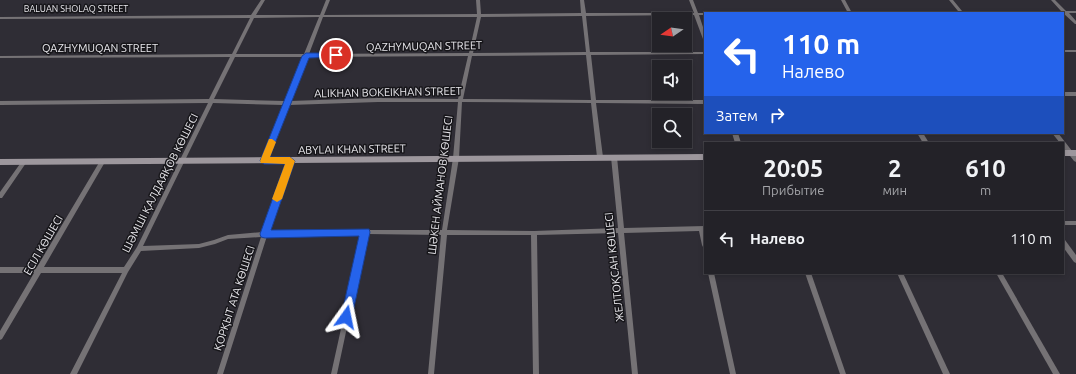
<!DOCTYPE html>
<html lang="ru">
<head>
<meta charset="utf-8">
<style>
	:root { --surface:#232228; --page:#2f2f34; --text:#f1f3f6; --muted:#a3a4a8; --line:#403f45 }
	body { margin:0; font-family:Ubuntu,sans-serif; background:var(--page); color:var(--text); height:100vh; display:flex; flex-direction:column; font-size:15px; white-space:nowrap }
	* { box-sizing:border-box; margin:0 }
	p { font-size:13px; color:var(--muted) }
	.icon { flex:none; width:22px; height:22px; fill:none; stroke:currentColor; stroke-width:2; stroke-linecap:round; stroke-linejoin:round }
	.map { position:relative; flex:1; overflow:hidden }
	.panel { position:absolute; left:704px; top:142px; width:360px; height:132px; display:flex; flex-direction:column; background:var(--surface); border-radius:0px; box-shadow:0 2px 6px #0003,0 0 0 1px var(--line) }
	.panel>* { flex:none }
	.guide { position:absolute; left:704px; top:12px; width:360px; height:122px; border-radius:0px; box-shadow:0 2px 6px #0003,0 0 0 1px var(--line); background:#2563eb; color:#fff; overflow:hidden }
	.needle { width:26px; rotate:257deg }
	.buttons { position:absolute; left:652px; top:12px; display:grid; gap:8px }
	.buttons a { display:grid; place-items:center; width:40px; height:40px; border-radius:0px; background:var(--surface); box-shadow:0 2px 6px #0003,0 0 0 1px var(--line); font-size:20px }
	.pin { position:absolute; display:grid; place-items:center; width:34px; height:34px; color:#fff; margin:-17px; border:2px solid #fff; border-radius:50%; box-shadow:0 1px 4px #0007 }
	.me { position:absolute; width:44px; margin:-22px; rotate:12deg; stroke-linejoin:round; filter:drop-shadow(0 0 3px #0008) }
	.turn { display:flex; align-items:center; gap:14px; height:84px; padding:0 12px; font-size:18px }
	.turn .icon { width:52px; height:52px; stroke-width:2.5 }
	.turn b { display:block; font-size:28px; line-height:34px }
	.then { display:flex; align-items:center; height:38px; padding:0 12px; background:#0003; gap:8px; font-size:15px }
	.eta { display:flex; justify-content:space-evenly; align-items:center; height:68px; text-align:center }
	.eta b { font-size:24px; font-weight:700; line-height:28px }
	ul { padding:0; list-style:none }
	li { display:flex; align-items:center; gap:12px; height:56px; padding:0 12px; border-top:1px solid var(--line) }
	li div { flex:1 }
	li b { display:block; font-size:15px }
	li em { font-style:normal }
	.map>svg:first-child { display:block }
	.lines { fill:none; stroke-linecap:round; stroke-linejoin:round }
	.street { fill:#757275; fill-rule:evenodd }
	.secondary { fill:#9d979d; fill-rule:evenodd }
	.route { fill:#2563eb; stroke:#184099 }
	.slow { fill:#f59e0b }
	.labels { text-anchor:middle; stroke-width:3; stroke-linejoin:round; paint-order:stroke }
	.far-street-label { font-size:9px; fill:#ebeaef; stroke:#17161a }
	.street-label { font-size:11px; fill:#ebeaef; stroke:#17161a }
</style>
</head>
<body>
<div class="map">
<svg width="1076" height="374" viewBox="0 0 1076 374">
	<rect width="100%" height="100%" fill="#2f2d35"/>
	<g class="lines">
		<!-- street -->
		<g class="street">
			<path d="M261,0H265L256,15H320L326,0H330L324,15L477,14L476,0H480L481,14L581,13L580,0H584L586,13H694L689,0H693L698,13H706H705V15H699L705,33V40L703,39L694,15L586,16L590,52H705V54L591,55L596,100H705V104L596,103L603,157L602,158L600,159L597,157L591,103L462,102L459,158L447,230L534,231L618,228L611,157L614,155L617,157L624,228L705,226V247H703L702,245L699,231L624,233L638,374H632L618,233L537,235L539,374H533L531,235H447L434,374H428L441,235L367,234L337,374H331L362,234L267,236L223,374H217L261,237L228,239L215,244L199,248L141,251L128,272L77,374H70L122,273H41L2,339L0,340V331L34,273H0V267H37L100,161L102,160L105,162L44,267H124L137,247L208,103L0,105V101L209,99L230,57L0,58V56L232,54L250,18L0,19V17L251,15ZM582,16L586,52L473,53L481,17ZM319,17L304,54H236L254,18ZM323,17H477L469,53L309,54ZM586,55L591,100L463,99L472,56ZM468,56L458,99L378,98L290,101L308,57ZM235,57H303L285,101L214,99ZM378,102H458L453,158L442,230H365L269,232L293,161L290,159L287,161L263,232L228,235L214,240L199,244L143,246L213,103L284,105L261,161L264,163L267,161L289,105Z"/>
			<path d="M841,0H845L852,13H848Z"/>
			<path d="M949,0H953L962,11H1061L1051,0H1055L1066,11H1076V13H1069L1076,21V24H1075L1063,13H877L879,12L958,11Z"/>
			<rect x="1063" y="50" width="13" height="2"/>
			<rect x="1063" y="92" width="13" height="4"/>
			<path d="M732,133H738L741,143H735Z"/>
			<path d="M917,133H923L929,143H923Z"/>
			<path d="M1052,133H1058L1076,156V162L1074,161L1063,147V143H1060Z"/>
			<path d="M24,160L27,162L26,163L2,198H0V192L22,161Z"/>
			<rect x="1063" y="221" width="13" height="4"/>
			<path d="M1063,240H1065L1076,255V263L1074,262L1063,247Z"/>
			<path d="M708,273H714L736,374H730Z"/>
			<path d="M805,273H811L846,374H840Z"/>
			<path d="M897,273H903L950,374H943Z"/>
			<path d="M996,273H1002L1060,374H1053Z"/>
		</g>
		<!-- secondary -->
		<g class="secondary">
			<rect x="1063" y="150" width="13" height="6"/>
			<path d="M705,154V160L0,165V159Z"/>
		</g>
	</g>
	<!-- route -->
	<path class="route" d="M336,53L340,55L338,57L309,58L272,151L270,157H290L295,161L271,230L369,229L370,232L352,317L350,320L346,322L343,320L341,317L359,236L265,238L261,237L260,234L285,164H264L260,161L302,56L306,53Z"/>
	<!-- slow -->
	<path class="slow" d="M269,139H272L276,142L270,157H290L295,161L282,199L277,202L272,199L285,164L261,163L260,161Z"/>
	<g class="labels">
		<!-- far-street labels -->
		<g class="far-street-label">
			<text x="76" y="12">BALUAN SHOLAQ STREET</text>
		</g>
		<!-- street labels -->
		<g class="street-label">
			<text transform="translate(424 46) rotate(-1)" y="4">QAZHYMUQAN STREET</text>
			<text x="100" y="52">QAZHYMUQAN STREET</text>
			<text transform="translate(388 92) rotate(-1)" y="4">ALIKHAN BOKEIKHAN STREET</text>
			<text transform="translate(352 149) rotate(-1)" y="4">ABYLAI KHAN STREET</text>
			<text transform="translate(160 183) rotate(-63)" y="4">ШӘМШІ ҚАЛДАЯҚОВ КӨШЕСІ</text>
			<text transform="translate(440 185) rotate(-83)" y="4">ШӘКЕН АЙМАНОВ КӨШЕСІ</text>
			<text transform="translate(43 245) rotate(-60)" y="4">ЕСІЛ КӨШЕСІ</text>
			<text transform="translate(614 267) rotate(-96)" y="4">ЖЕЛТОҚСАН КӨШЕСІ</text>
			<text transform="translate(234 298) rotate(-72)" y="4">ҚОРҚЫТ АТА КӨШЕСІ</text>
		</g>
	</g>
</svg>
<div class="buttons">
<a><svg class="needle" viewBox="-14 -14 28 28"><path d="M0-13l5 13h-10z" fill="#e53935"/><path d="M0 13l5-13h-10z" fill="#a3a4a8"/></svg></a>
<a><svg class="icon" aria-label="sound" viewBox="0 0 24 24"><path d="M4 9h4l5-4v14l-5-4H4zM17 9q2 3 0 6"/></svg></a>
<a><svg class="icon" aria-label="search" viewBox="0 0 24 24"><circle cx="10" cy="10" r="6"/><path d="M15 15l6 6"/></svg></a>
</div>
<div class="pin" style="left:336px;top:55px;background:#d93025"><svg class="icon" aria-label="arrive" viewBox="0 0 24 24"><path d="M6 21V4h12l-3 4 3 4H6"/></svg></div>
<svg class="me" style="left:346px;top:317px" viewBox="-20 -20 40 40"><path d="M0-17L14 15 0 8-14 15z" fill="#2563eb" stroke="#fff" stroke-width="4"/></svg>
<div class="guide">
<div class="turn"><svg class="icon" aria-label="left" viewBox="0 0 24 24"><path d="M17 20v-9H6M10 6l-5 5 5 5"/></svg><div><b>110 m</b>Налево</div></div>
<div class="then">Затем<svg class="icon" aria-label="right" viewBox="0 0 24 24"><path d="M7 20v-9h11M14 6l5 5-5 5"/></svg></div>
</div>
<section class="panel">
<div class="eta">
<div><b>20:05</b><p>Прибытие</p></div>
<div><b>2</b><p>мин</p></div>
<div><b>610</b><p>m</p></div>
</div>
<ul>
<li><svg class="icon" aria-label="left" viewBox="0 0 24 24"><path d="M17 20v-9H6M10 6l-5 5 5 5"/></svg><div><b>Налево</b></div><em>110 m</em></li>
</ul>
</section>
</div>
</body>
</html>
